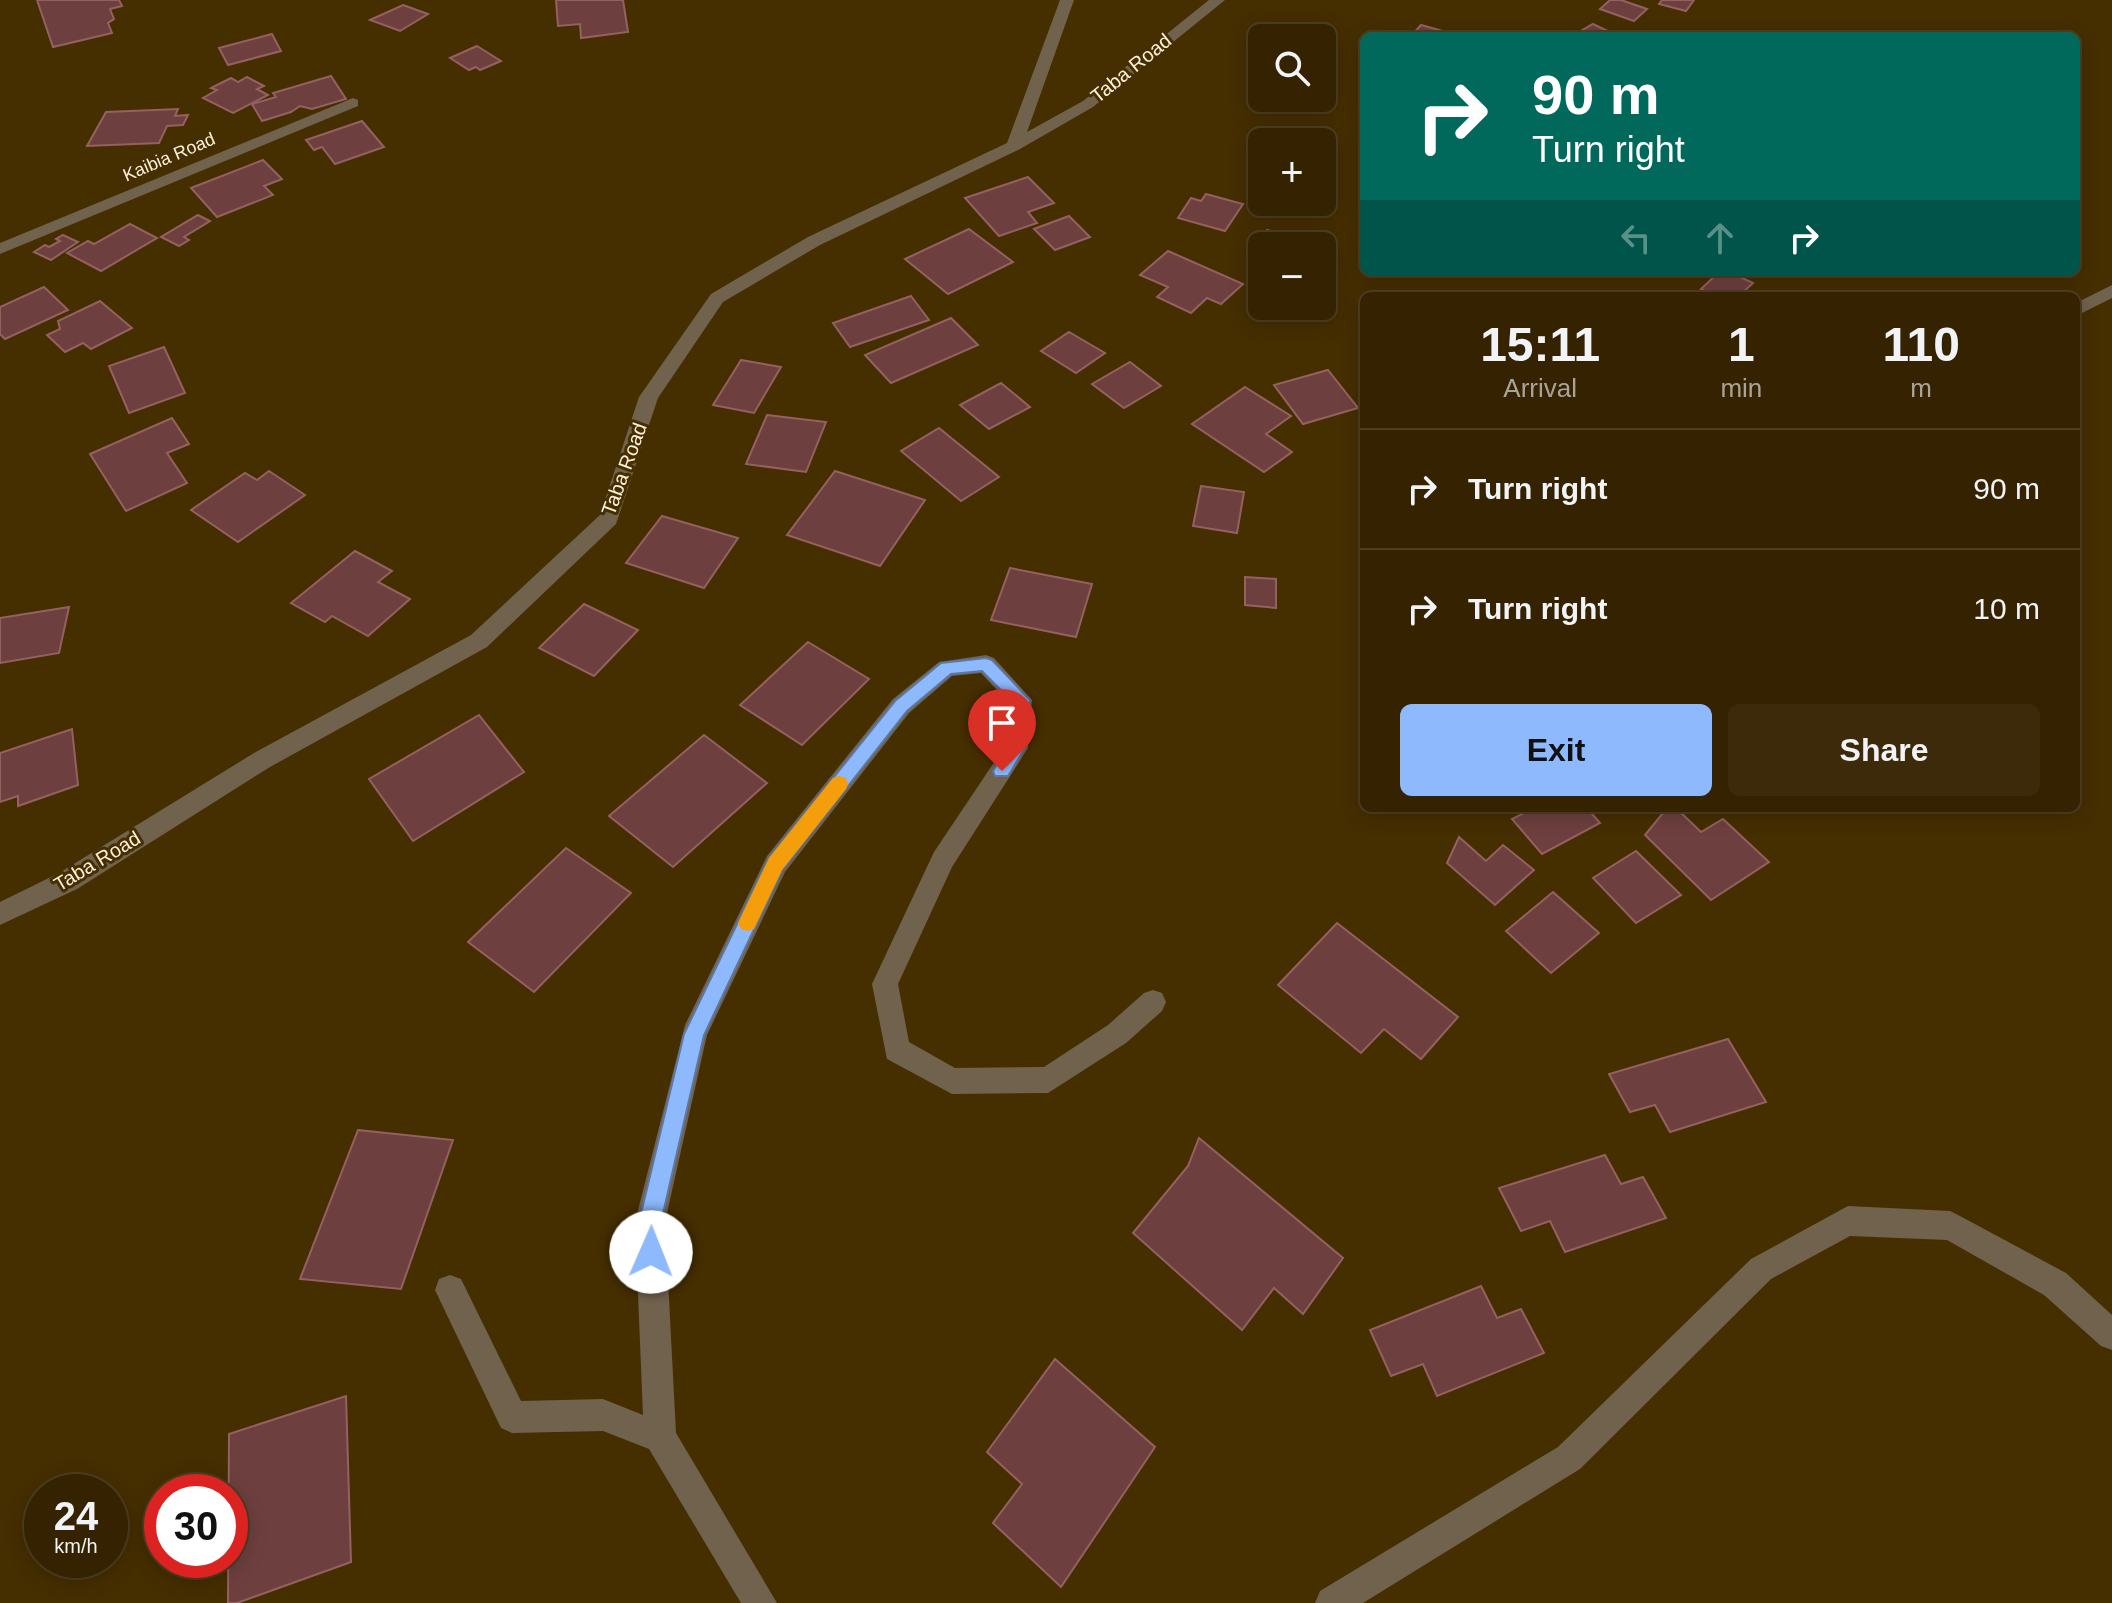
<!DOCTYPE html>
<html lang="en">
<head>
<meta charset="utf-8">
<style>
	:root { --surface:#342200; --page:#3c2a0a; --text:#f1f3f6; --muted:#a9a499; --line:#4e3f22; --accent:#8eb9fd }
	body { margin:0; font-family:Arial,sans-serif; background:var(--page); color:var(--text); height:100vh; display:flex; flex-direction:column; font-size:30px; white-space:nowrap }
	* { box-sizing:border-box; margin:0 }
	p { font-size:26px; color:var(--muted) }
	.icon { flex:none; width:44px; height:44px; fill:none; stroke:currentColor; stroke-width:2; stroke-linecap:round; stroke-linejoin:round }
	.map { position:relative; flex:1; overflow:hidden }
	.side { position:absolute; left:1360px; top:292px; width:720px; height:520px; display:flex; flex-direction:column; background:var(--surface); border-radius:12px; box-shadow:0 4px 20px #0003,0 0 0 2px var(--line) }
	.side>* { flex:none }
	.banner { position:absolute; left:1360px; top:32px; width:720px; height:244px; border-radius:12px; box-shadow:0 4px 20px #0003,0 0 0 2px var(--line); background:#00695c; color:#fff; overflow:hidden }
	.tools { position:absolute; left:1248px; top:24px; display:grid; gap:16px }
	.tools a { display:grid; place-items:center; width:88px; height:88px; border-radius:12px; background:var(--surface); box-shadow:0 4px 20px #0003,0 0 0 2px var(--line); font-size:40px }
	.speed { position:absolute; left:24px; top:1474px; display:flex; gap:16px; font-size:40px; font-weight:700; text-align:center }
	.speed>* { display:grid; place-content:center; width:104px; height:104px; border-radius:50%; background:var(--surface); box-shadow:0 4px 20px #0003,0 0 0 2px var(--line); line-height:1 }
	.speed small { font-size:20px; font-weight:400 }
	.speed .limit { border:12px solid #d22; background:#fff; color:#111 }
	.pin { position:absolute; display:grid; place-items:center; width:68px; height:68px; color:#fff; margin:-82px -34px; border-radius:50% 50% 50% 0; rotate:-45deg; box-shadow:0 0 8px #0007 }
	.pin .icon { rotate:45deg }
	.me { position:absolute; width:88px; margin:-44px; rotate:1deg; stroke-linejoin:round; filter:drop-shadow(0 0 6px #0008) }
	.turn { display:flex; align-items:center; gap:28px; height:168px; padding:0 40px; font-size:36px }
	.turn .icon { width:104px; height:104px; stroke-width:2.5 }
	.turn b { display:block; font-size:56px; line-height:68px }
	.lanes { display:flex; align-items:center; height:76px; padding:0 40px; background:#0003; justify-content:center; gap:40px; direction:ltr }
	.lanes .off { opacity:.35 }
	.eta { display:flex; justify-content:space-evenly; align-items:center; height:136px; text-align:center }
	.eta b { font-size:48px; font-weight:800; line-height:56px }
	.button { display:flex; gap:16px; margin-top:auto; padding:16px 40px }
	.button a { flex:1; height:92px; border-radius:12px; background:var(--accent); color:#111; font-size:32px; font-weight:800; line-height:92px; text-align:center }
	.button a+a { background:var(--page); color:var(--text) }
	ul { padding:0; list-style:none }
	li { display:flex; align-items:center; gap:24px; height:120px; padding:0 40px; border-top:2px solid var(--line) }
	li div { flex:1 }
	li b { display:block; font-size:30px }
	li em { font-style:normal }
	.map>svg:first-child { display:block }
	.building { fill:#6e3f3f; stroke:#946161; stroke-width:2 }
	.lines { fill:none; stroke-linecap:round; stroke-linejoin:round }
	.minor { fill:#70624c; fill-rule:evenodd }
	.route { fill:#8eb9fd; stroke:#5c78a4; stroke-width:2 }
	.slow { fill:#f59e0b }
	.labels { text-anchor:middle; stroke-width:6; stroke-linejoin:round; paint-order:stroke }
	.far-street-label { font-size:18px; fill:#fceed7; stroke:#452e00 }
	.street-label { font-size:20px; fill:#fceed7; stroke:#452e00 }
</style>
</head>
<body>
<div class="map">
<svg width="2112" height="1603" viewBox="0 0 2112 1603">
	<rect width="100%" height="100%" fill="#452e00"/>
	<!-- building -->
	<g class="building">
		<path d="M37,0H119L122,6L110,9L114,19L108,23L112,33L53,47Z"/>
		<path d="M556,0H623L628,32L581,38L580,24L558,26Z"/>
		<path d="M1610,0H1621L1647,9L1634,21L1600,9Z"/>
		<path d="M1662,0H1694L1686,11L1659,4Z"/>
		<path d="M403,5L428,14L400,31L370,20Z"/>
		<path d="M1593,24L1618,36H1572Z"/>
		<path d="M1421,25L1450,33L1447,36H1411Z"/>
		<path d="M272,34L281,51L228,65L219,48Z"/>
		<path d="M477,46L501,61L480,70L476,67L469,70L450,58Z"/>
		<path d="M331,76L346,99L312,109L300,106L291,112L262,121L252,104L276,97L273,93Z"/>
		<path d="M247,77L264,86L257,89L268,95L233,113L203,98L217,90L211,88L231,78L238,82Z"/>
		<path d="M178,109L175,116L188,115L183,125L167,126L159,143L87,146L106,112Z"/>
		<path d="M362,121L384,147L335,164L322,147L314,150L306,140Z"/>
		<path d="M263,160L282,179L264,186L273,195L217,217L191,188Z"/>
		<path d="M1028,177L1054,203L1028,212L1037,223L999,236L965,198Z"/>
		<path d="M1206,194L1243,204L1225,231L1178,218L1191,198L1201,201Z"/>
		<path d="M198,215L210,221L184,237L189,240L179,246L161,237Z"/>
		<path d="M1069,216L1090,237L1055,250L1034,229Z"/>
		<path d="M130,224L157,238L101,271L67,253L88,241L94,244Z"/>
		<path d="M969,229L1013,262L948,294L905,259Z"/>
		<path d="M1267,230L1304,240L1300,246H1262V261L1250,258Z"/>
		<path d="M63,235L78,242L51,260L34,252L45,245L49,247L60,241L56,239Z"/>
		<path d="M1168,251L1243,284L1221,304L1207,298L1191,313L1157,297L1168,287L1140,275Z"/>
		<path d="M1719,272H1730L1753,283L1739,296H1714L1701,289Z"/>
		<path d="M44,287L68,310L5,339L0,334V307Z"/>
		<path d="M911,296L929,320L850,347L833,323Z"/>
		<path d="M100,301L132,328L91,349L83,343L65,352L47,335L60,329L58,321Z"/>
		<path d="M951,318L978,345L891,383L865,355Z"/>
		<path d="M1069,332L1105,353L1076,373L1041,351Z"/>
		<path d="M164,347L185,393L129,413L109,366Z"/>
		<path d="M741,360L781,367L754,413L713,405Z"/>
		<path d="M1130,362L1161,386L1124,408L1092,384Z"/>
		<path d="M1328,370L1358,408L1303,424L1274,385Z"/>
		<path d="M1001,383L1030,407L989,429L960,405Z"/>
		<path d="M1245,387L1291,416L1266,434L1292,452L1264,472L1192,424Z"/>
		<path d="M767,415L826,422L806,472L746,464Z"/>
		<path d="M172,418L189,444L167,453L187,483L126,511L90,454Z"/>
		<path d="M939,428L999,477L961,501L901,451Z"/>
		<path d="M269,471L305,495L238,542L191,510L245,473L257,480Z"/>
		<path d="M835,471L925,500L880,566L787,535Z"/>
		<path d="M1201,486L1244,492L1237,533L1193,526Z"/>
		<path d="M662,516L738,538L704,588L626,563Z"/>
		<path d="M355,551L392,571L378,582L410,599L368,636L332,616L325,622L291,603Z"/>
		<path d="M1010,568L1092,584L1076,637L991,620Z"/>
		<path d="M1245,577L1276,579V608L1245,605Z"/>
		<path d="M584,604L638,630L594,676L539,648Z"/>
		<path d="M69,607L59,653L0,663V618Z"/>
		<path d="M808,642L869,679L802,745L740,705Z"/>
		<path d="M479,715L524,772L413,841L369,779Z"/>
		<path d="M72,729L78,785L18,806V796L0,802V753Z"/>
		<path d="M704,735L767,783L673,867L609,816Z"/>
		<path d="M1534,808H1587L1600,823L1542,854L1512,819Z"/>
		<path d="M1667,808H1676L1701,832L1723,819L1769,862L1711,900L1645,835Z"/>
		<path d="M1459,837L1486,861L1503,845L1534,870L1495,905L1447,863Z"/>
		<path d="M566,848L631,893L534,992L468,942Z"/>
		<path d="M1636,851L1681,895L1636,923L1593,878Z"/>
		<path d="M1553,892L1599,933L1551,973L1506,931Z"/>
		<path d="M1337,923L1458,1017L1421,1059L1384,1029L1361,1053L1278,985Z"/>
		<path d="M1728,1039L1766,1102L1670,1132L1655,1105L1630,1112L1609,1074Z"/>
		<path d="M358,1130L453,1140L401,1289L300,1279Z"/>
		<path d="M1199,1138L1343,1258L1303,1314L1274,1288L1242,1330L1133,1233L1188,1166Z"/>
		<path d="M1605,1155L1621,1184L1643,1177L1666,1218L1565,1252L1550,1221L1521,1231L1499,1188Z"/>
		<path d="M1481,1286L1497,1318L1521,1309L1544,1353L1437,1396L1423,1364L1391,1376L1370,1330Z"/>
		<path d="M1055,1359L1155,1447L1061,1587L993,1523L1022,1484L987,1452Z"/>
		<path d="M346,1396L351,1562L237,1603H228L229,1434Z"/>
	</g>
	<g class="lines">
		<!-- minor -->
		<g class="minor">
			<path d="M1060,0H1074L1027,132L1083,101L1209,0H1225L1093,107L1020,149L820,245L723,302L658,398L616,524L487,647L270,767L77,889L0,925V902L59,873L254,753L471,635L600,515L639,397L711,294L808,237L1007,143Z"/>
			<path d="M353,98L358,100V106L0,254V243Z"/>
			<path d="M2112,285V298L2076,316V303Z"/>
			<path d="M986,655L994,658L1032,700L1028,748L952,867L898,984L909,1042L955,1068L1044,1067L1108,1025L1144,993L1153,990L1162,993L1166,1002L1162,1011L1126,1043L1048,1093L952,1094L887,1059L872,984L934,852L1005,746L1009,703L981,673L952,676L909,713L785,872L707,1035L665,1222L676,1433L777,1603H741L649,1449L603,1431L512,1433L501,1428L435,1290L439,1279L450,1275L461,1279L521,1401L603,1399L643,1415L635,1222L685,1025L767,856L893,699L939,662Z"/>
			<path d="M1848,1206L1950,1211L1960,1216L2066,1273L2112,1315V1350L2101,1346L2044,1295L1947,1240L1850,1236L1771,1279L1580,1469L1363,1603H1315L1320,1591L1558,1447L1751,1259Z"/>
		</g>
	</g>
	<!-- route -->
	<path class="route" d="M986,658L992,660L1030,700L1025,748L1008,776H995L993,771L1007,747L1013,702L982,671L951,674L907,711L782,870L704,1035L661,1222L663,1252L659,1260L651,1264L644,1260L639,1222L684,1034L769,858L895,701L941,663Z"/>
	<!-- slow -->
	<path class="slow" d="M839,776L846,778L848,784L846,789L782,870L754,929L747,931L741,929L738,923L769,858L833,778Z"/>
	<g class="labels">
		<!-- far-street labels -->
		<g class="far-street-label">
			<text transform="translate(169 157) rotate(-23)" y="6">Kaibia Road</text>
		</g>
		<!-- street labels -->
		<g class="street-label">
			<text transform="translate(1131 68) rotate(-39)" y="7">Taba Road</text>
			<text transform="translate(624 469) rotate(-70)" y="7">Taba Road</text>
			<text transform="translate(97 861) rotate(-31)" y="7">Taba Road</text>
		</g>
	</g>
</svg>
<div class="tools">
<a><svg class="icon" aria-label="search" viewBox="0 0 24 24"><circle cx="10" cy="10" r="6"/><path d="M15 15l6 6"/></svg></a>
<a>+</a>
<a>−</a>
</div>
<div class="speed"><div>24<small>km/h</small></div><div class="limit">30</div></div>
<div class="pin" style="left:1002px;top:771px;background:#d93025"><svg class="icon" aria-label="arrive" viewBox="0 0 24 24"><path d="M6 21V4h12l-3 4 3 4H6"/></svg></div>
<svg class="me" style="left:651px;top:1252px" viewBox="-20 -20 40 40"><circle r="19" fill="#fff"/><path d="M0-13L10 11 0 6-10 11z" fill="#8eb9fd"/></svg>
<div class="banner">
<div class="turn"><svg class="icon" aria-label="right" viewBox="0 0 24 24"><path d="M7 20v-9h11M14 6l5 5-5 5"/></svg><div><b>90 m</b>Turn right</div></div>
<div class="lanes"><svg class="icon off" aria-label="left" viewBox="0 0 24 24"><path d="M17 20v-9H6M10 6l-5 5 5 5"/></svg><svg class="icon off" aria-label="ahead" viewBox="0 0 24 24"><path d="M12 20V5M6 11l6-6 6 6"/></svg><svg class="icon" aria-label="right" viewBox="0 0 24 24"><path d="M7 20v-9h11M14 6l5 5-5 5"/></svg></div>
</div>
<section class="side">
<div class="eta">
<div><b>15:11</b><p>Arrival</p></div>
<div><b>1</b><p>min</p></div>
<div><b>110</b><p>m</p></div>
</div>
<ul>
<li><svg class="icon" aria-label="right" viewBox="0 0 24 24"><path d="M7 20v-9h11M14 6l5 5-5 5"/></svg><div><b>Turn right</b></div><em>90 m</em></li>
<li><svg class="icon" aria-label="right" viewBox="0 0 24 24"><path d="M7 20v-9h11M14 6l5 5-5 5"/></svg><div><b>Turn right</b></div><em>10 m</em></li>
</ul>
<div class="button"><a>Exit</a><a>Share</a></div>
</section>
</div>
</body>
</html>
